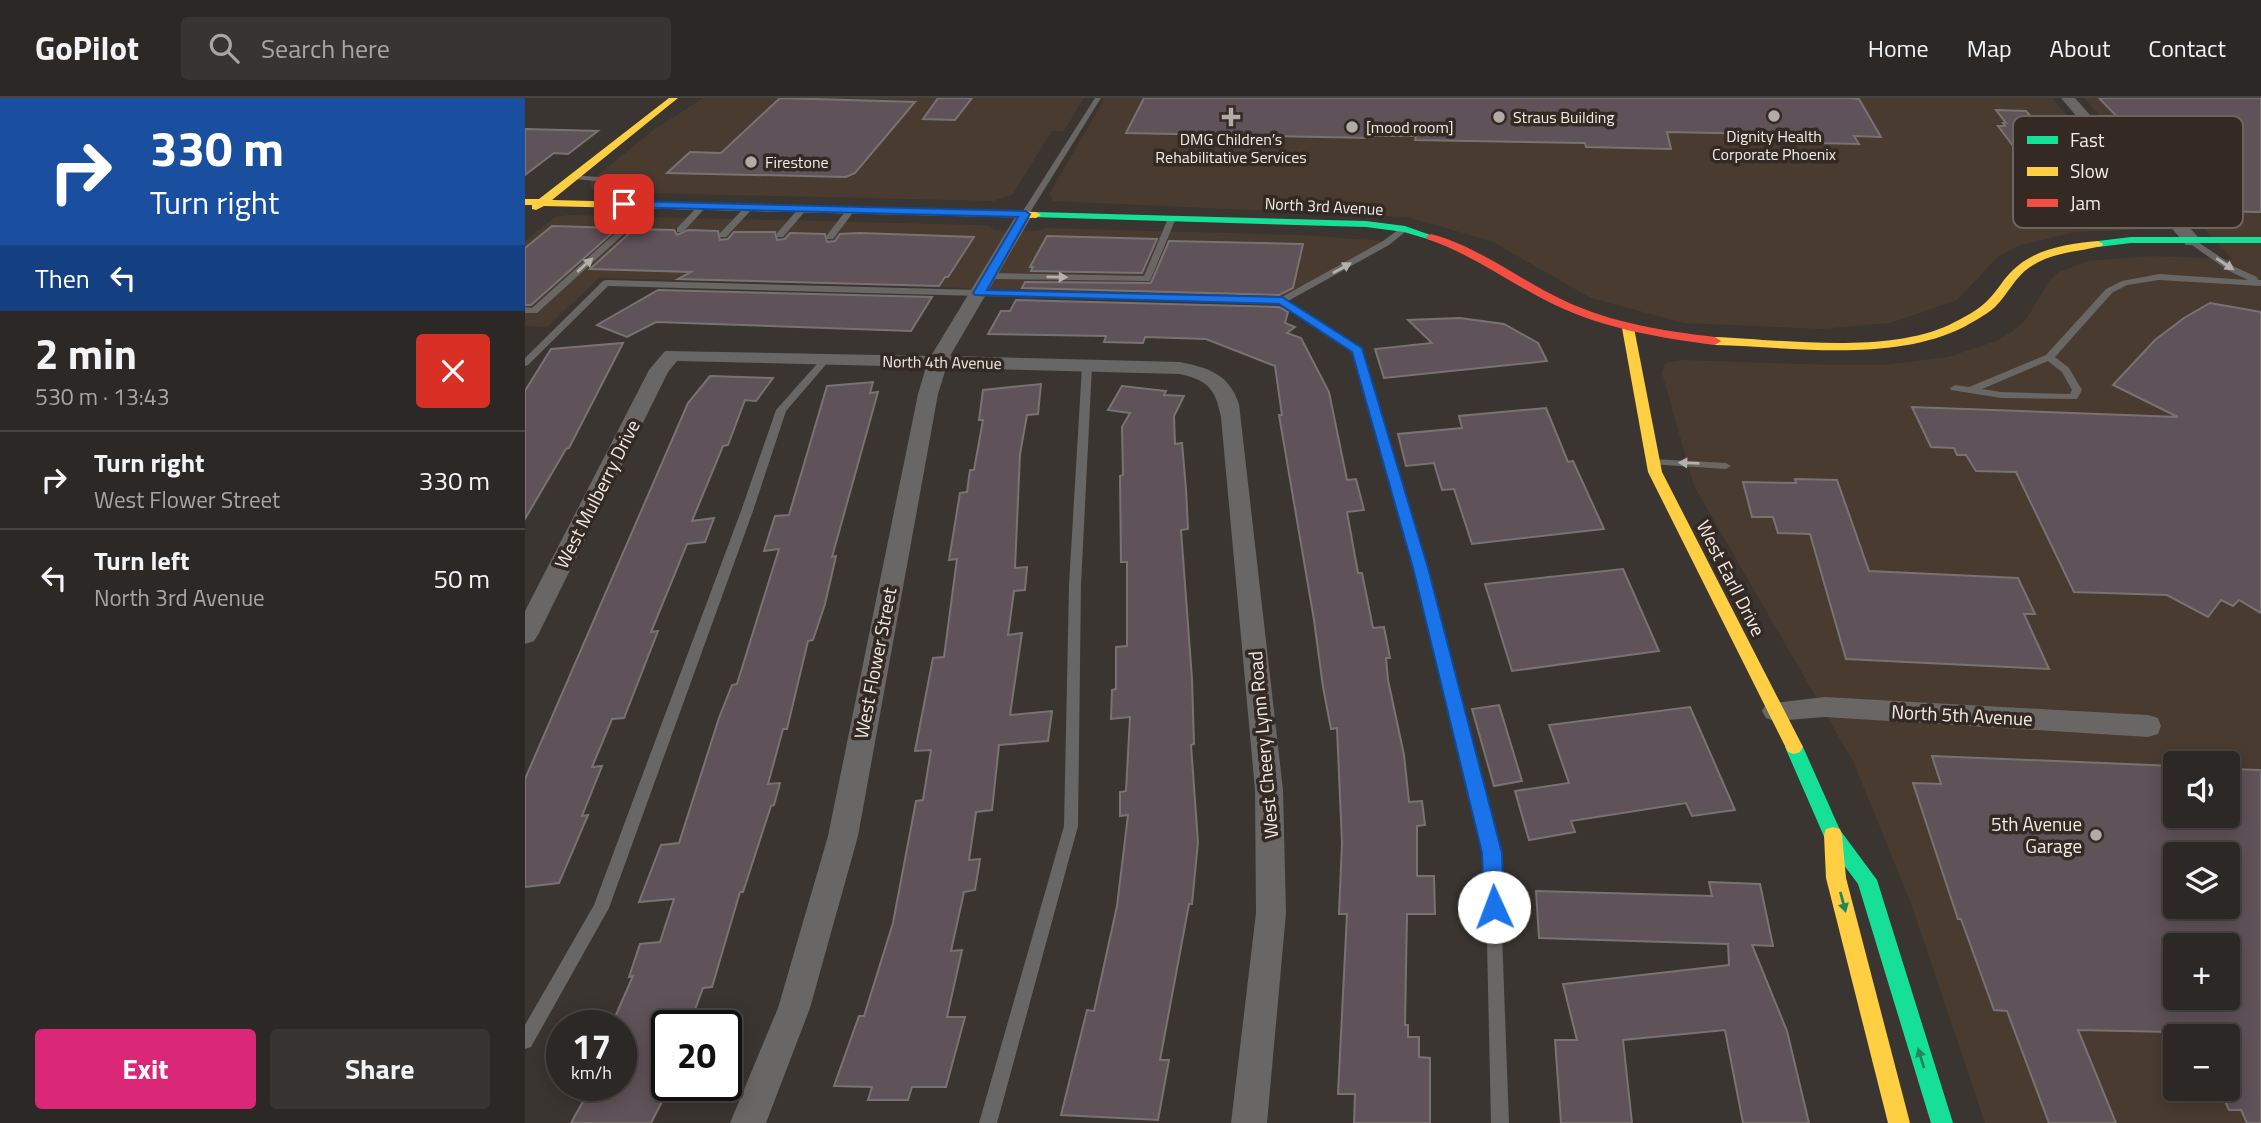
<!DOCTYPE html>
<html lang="en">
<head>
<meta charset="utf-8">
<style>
	:root { --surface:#2c2825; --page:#383432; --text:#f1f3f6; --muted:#a6a6a7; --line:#484442; --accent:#db2777 }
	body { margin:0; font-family:"Titillium Web",sans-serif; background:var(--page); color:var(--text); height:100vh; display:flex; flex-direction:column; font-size:26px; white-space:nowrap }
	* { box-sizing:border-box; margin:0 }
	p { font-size:23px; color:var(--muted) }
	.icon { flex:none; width:38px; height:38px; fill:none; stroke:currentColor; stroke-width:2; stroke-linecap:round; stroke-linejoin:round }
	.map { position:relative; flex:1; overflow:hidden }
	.side { display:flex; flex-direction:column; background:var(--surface); width:525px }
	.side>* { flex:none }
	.banner { background:#1a4fa0; color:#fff; overflow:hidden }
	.controls { position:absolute; left:1638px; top:653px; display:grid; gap:14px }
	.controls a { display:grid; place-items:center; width:77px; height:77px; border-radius:7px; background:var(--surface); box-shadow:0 4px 18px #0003,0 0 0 2px var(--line); font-size:35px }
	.speed { position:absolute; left:21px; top:912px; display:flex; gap:14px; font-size:35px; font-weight:700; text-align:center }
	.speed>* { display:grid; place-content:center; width:91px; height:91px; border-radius:50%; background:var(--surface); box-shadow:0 4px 18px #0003,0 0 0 2px var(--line); line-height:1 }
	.speed small { font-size:18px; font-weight:400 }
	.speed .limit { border:4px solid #111; border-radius:10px; background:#fff; color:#111 }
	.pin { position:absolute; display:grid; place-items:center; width:60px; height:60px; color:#fff; margin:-30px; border-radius:14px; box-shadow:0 4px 10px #0006 }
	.me { position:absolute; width:77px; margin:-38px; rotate:358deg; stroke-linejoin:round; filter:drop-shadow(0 0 5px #0008) }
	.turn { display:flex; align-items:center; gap:24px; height:147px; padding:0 35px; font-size:32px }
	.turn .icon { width:91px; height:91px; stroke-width:2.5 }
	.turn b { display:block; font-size:49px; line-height:60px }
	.then { display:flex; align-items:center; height:66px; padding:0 35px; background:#0003; gap:14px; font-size:26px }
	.round { display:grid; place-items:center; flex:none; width:74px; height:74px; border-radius:7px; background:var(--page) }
	.headline { display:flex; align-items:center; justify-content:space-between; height:119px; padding:0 35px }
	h1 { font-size:42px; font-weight:700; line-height:52px }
	.primary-button { display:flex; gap:14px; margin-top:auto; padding:14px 35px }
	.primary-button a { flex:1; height:80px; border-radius:7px; background:var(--accent); color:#fff; font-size:28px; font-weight:700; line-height:80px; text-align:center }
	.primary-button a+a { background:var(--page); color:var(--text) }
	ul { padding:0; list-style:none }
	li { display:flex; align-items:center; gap:21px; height:98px; padding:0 35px; border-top:2px solid var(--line) }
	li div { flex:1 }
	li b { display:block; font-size:26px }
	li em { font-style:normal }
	header { display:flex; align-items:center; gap:42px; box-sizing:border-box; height:98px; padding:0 35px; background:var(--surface); border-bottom:2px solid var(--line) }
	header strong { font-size:33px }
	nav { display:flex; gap:38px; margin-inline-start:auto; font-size:24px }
	.search { width:490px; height:63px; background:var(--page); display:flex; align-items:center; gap:18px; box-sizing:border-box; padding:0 24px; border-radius:7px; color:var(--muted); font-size:26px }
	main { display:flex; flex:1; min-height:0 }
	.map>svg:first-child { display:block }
	.built { fill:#493b30; fill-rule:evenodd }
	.building { fill:#5f5258; stroke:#787372; stroke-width:2; fill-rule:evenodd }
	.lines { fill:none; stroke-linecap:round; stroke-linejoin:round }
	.lane { fill:#686765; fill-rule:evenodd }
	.street { fill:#686765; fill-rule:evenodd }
	.fast { fill:#16e098; fill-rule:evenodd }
	.slow { fill:#ffcf43; fill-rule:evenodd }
	.jam { fill:#f24e42; fill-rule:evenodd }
	.oneway { fill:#b4b0ac }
	.oneway2 { fill:#25855e }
	.route { fill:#1a73e8; stroke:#114b97; stroke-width:2 }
	.poi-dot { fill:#b2aba7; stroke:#342a23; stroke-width:2.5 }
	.labels { text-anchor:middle; stroke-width:7; stroke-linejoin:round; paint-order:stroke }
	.far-poi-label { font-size:16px; fill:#f2ebe7; stroke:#342a23; text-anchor:start }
	.far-street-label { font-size:16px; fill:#f2ebe7; stroke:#342a23 }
	.street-label { font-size:19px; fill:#f2ebe7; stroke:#342a23 }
	.poi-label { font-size:19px; fill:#f2ebe7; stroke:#342a23; text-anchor:end }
	.key { fill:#342a23; stroke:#6d645e; stroke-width:2 }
	.key-label { font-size:19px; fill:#f2ebe7 }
</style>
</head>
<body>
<header>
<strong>GoPilot</strong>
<div class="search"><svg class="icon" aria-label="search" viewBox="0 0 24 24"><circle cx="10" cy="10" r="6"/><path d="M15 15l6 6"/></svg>Search here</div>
<nav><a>Home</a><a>Map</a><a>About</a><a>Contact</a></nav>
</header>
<main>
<section class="side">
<div class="banner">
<div class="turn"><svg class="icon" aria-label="right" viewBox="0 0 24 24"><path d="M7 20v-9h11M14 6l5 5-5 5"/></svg><div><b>330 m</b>Turn right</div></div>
<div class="then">Then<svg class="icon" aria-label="left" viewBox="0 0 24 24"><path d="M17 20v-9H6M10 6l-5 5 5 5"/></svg></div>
</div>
<div class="headline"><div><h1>2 min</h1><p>530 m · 13:43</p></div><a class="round" style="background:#d93025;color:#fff"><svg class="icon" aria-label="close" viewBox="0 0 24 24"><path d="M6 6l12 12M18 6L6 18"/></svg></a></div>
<ul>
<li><svg class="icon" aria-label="right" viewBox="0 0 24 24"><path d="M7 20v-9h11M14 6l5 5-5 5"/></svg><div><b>Turn right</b><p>West Flower Street</p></div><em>330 m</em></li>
<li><svg class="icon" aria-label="left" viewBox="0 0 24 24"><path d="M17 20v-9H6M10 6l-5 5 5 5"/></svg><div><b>Turn left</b><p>North 3rd Avenue</p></div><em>50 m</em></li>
</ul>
<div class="primary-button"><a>Exit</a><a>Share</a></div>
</section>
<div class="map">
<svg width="1736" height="1025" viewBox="0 0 1736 1025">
	<rect width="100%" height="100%" fill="#3a3531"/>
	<!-- built -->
	<g class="built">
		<path d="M178,0H559L539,33H527L487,97L468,103L81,94L65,90L66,83L127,33Z"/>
		<path d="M580,0H1527L1634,126L1631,131L1550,134L1493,148L1473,159L1432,202L1365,225L1297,231L1159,225L1066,200L966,143L882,119L528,103L524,96Z"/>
		<path d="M1559,0H1736V1025H1460L1387,808L1329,665L1169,388L1137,275L1140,265L1158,262L1307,267H1359L1423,259L1471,243L1488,233L1502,220L1524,183L1534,174L1563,163L1626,158L1707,161ZM1650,665H1703V718H1650ZM1650,756H1703V808H1650ZM1650,847H1703V900H1650ZM1650,938H1703V990H1650Z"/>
		<path d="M44,117L453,127L465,128L469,132L511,133L521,130L775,137L859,143L764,199L74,180L22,229L0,228V143L30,119Z"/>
	</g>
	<!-- building -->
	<g class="building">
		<path d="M255,0L390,4L330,75L321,79L142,75L165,54L196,55Z"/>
		<path d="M413,0H447L430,22L398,21Z"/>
		<path d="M619,0H1325L1334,1L1356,39L1329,38L1334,46L1290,45L1286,37L1142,34L1146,51L1061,49L1060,45L890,42L891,38H848L847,40L601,35Z"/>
		<path d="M1574,0H1736V114L1683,113Z"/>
		<path d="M1471,12L1501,13L1512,25L1524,29L1576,91H1567L1570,96L1532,95L1529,90H1520L1473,28H1480L1478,25H1481Z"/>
		<path d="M0,31L73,33L43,56L29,55L0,77Z"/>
		<path d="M27,128L93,130L6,207H0V150Z"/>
		<path d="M109,131L149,132L152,137L163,132L193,133L195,142L203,141L209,134H250L252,142L260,141L265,135L300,136L302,144L310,143L315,136L335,135L449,139L423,179H420L414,188L153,181L166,174L65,171Z"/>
		<path d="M522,138L632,141L617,175L506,173L508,169H505Z"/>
		<path d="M644,143L778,146L768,190L754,197L497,190L500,184L626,185Z"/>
		<path d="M133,192L407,199L386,233L131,224L102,239L72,227Z"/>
		<path d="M491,202L754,209L763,214L760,225L770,229L762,235L776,240L804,294L822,382L831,381L839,412L822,414L833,475H837L848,530L859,529L865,560H861L863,582L879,657L884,704L897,703L900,727L892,728V778H909L910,816H882L880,927H883V939H894V959L905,960V1025H829L830,996H813L822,816H814L817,745L812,630L806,631L798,589L789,522L754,317H757L750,268L681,241L620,239L618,245L579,244L581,238L463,236L476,213H485Z"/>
		<path d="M1685,205L1736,214V515L1714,502L1708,508L1696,502L1683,519L1642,497L1549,494L1491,374L1451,373L1441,357H1432L1429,350L1406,349L1387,309L1653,319L1588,287L1630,242L1659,220Z"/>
		<path d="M935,220L979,226L1013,245L1022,263L859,280L850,251L907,245L883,222Z"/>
		<path d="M98,245L44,350L41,351L0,421V293L26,251Z"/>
		<path d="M185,278L248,280L231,303L220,302L203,347L198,348L167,423L189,420L180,444L162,446L126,534L133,533L99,620L87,621L67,669L77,668L57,718L63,717L34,785L0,789V681L163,305Z"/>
		<path d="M348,284L345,295L353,294L307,459L311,458L300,506L288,542L283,543L262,631H258L243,686L255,685L249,707L246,708L218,794H215L187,889L178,890L164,928H142V994L126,1025H46L67,987H96V928H86L108,878L104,879L115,846L135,844L149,801L114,804L136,747L154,745L194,620L207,587L212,586L254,451L239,453L250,418L264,417L302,288Z"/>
		<path d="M516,286L513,316L502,317L495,356L490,470L502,469L500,492L489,493L483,537L497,535L485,617L527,613L523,643L474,647L467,712L451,714L444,762L455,761L450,792L439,794L426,853L437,852L422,919H440L421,989H387L383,1002H343L347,989L309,988L334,918H339L368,825L391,703L398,702L406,652L390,653L408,560L419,559L432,461L424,462L435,395L442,394L445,372H449L458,322H454L458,292Z"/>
		<path d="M597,288L641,293L639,297L659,298L649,318L650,346L657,345L661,391L663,431L656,432L667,581L669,646L666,647L673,744L667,806H664L635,962H644L633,1022L536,1017L562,912L569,913L592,808L603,717L595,718V694L601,693L605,619L586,621L587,592L591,591V549L602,548V464H596L595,378L598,377L597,329L605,315L583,312Z"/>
		<path d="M1021,310L1043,364L1048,363L1079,431L947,446L929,391L917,392L909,365L881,368L873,336L937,330L934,318Z"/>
		<path d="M1270,381L1312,382L1344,473L1493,480L1510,516H1499L1524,571L1321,561L1285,436L1253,435L1248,419H1227L1218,384L1271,385Z"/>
		<path d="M1098,471L1134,553L987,573L960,486Z"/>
		<path d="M974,607L997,683L969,688L947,611Z"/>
		<path d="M1165,609L1210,712L1167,718L1161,705L1046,723L1050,734L1004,742L990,693L1044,685L1024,627Z"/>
		<path d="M1407,658L1650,668V718H1703V671L1736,672V1025H1722L1716,1012H1704L1694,990H1703V938H1696L1694,935L1553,932L1591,1025H1524L1482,913L1469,912L1436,821H1433L1388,685L1416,686ZM1650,756H1703V808H1650ZM1650,840L1703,842V900H1650Z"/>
		<path d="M1184,784L1235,786L1248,848L1227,847L1262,933L1284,1025H1218L1200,932L1098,942L1107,1025H1036L1030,942H1052L1038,886L1204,867L1203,846L1014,840L1011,793L1187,798Z"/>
	</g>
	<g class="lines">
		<!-- lane -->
		<g class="lane">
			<path d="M570,0H576L504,116L497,118L496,116Z"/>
			<path d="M47,77L98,81L102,83L71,108L67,106L68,104L91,85L50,81L46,79Z"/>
			<path d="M124,105L131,107L12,215H0V209L7,210Z"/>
			<path d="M175,106L182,108L158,134H152V130Z"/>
			<path d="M222,107L229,109L201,139H195V135Z"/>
			<path d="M275,109L282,111L258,139H252V135Z"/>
			<path d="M323,110L330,112L308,141H302V137Z"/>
			<path d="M644,118L651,120L625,183L464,181L460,178L464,175L619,178Z"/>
			<path d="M877,129L884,131L864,147L763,203L837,252L902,470L974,755L984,1025H966L960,755L890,470L828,253L755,206L83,188L3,267L0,268V260L78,183L81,182L755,200L858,143Z"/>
			<path d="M1667,140L1710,169L1732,179L1733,182H1736V188L1634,182L1602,187L1587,195L1530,259L1544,270L1557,292L1552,301L1476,300L1426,292L1425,290L1430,287L1444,289L1521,257L1581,191L1597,183L1634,176L1723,182L1704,173L1664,145V141ZM1523,263L1537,274L1547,292L1545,296L1476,294L1457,291Z"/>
			<path d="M301,258L304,259V263L261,313L228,413L84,810L6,949L0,951V927L69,807L216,413L251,312L298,259Z"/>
			<path d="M562,265L567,268L556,487L553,728L472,1025H454L539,728L544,487L557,268Z"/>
			<path d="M1128,361L1201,365L1206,368L1201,371L1124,366L1123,364Z"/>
		</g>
		<!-- street -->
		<g class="street">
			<path d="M1536,0H1550L1673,139V147H1661Z"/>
			<path d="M500,111L508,116L425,258L655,264C684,270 704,276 714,306L758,692L761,815L742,1025H706L731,815L730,692L696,319C691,292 683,282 655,276L421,270L413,296L333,738L285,910L241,1025H205L253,910L303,738L393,296L401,269L152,263L143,274L13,537L9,543L0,546V513L124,272L140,253L406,258L492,116Z"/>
			<path d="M1300,599L1623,617L1633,620L1636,628L1633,636L1623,639L1300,619L1250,623L1241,620L1237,613L1241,606Z"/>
		</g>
		<!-- fast -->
		<g class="fast">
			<path d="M511,114L841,123L880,128L911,139L906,142L879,134L841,129L507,119L506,117Z"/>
			<path d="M1606,139H1736V145H1606L1573,149L1568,146L1573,143Z"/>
			<path d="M1269,642L1275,644L1278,649L1315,732L1352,782L1428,1025H1406L1333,786L1301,743L1260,649L1263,644Z"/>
		</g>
		<!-- slow -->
		<g class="slow">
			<path d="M144,0H153L27,102L511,114L516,117L511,120L19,108L11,112L7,111V107H0V101H14Z"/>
			<path d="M1573,143L1578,146L1577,148C1552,154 1527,154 1505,169C1490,179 1483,196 1470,209C1461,217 1449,223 1439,229C1367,265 1268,249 1190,247L1184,243L1190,239C1259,242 1361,256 1424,227C1438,220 1454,212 1464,201C1473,192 1479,180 1488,172C1511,150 1543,146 1573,143Z"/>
			<path d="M1103,226L1109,230L1137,374L1278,649L1275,654L1269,656L1263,654L1123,374L1097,230Z"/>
			<path d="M1308,729L1315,731L1317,737L1321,780L1385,1025H1363L1301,780L1299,737L1301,731Z"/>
		</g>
		<!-- jam -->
		<path class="jam" d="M906,136C955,149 994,182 1040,203C1087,225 1139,233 1190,239L1196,243L1190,247C1136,240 1080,231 1030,207C986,186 949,157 902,141L901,139Z"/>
	</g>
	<!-- one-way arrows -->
	<defs><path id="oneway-solid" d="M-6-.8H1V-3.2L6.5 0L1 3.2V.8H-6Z" transform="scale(1.75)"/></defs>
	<g class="oneway">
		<use href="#oneway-solid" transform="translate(1700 166) rotate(34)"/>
		<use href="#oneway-solid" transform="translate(60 167) rotate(-42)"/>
		<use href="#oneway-solid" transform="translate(817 170) rotate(-29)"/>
		<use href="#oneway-solid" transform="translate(532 179) rotate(1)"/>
		<use href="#oneway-solid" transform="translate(1164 365) rotate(-178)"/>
	</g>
	<g class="oneway2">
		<use href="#oneway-solid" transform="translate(1318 804) rotate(75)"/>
		<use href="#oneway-solid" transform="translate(1396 960) rotate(-107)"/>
	</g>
	<!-- route -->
	<path class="route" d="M99,103L500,113L505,116L462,192L757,199L837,250L903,470L977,755L979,809L976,815L969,818L962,815L959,809L957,755L888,470L827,254L754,206L450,197L448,195L493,119L95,109L94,106Z"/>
	<!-- markers -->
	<g class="poi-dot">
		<circle cx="1249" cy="18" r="7"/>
		<path d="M702.5 8.5h7v7h7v7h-7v7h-7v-7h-7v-7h7z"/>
		<circle cx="974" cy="19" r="7"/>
		<circle cx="827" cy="29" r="7"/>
		<circle cx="226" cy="64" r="7"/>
		<circle cx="1571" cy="737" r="7"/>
	</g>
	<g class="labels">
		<!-- far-poi labels -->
		<g class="far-poi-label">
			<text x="988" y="25">Straus Building</text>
			<text x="841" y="35">[mood room]</text>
			<text x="1249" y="44" text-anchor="middle">Dignity Health<tspan x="1249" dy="18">Corporate Phoenix</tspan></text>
			<text x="706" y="47" text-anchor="middle">DMG Children’s<tspan x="706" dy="18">Rehabilitative Services</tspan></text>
			<text x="240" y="70">Firestone</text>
		</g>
		<!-- far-street labels -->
		<g class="far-street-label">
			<text transform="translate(799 108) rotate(3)" y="6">North 3rd Avenue</text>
			<text transform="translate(417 264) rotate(1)" y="6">North 4th Avenue</text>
		</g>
		<!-- street labels -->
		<g class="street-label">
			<text transform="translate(72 396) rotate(-63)" y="7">West Mulberry Drive</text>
			<text transform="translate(1206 480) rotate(63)" y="7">West Earll Drive</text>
			<text transform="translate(350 565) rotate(-79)" y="7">West Flower Street</text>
			<text transform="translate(1437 617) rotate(3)" y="7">North 5th Avenue</text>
			<text transform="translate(738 647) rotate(-95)" y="7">West Cheery Lynn Road</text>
		</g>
		<!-- poi labels -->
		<g class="poi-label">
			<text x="1557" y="733">5th Avenue<tspan x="1557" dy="22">Garage</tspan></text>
		</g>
	</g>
	<!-- legend -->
	<rect x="1488" y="18" width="230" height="112" rx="10" class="key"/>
	<rect x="1502" y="38" width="31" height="8" fill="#16e098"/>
	<rect x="1502" y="69" width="31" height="9" fill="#ffcf43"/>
	<rect x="1502" y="101" width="31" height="8" fill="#f24e42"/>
	<g class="key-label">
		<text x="1545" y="49">Fast</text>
		<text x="1545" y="80">Slow</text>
		<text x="1545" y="112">Jam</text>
	</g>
</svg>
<div class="controls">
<a><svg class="icon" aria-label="sound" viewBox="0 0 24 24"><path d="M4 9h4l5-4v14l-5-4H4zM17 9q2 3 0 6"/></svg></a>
<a><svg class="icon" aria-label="layers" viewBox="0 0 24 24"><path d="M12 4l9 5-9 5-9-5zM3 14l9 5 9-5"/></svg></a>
<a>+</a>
<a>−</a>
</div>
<div class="speed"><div>17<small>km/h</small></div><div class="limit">20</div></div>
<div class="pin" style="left:99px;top:106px;background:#d93025"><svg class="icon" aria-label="arrive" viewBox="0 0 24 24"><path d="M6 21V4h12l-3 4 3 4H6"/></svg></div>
<svg class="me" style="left:969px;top:809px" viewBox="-20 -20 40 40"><circle r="19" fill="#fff"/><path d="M0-13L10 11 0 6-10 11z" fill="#1a73e8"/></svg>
</div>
</main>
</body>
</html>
